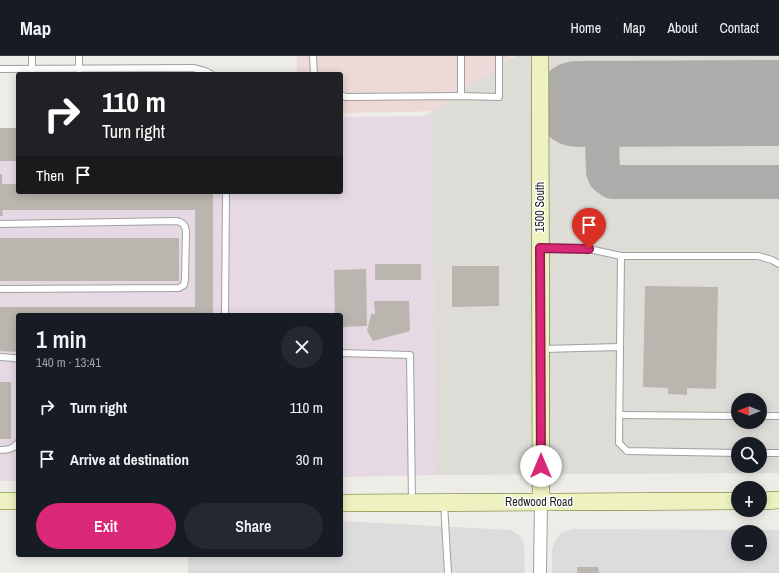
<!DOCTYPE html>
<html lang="en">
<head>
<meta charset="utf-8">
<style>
	:root { --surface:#171b24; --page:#242831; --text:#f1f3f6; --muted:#9ea1a6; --line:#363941; --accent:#db2777 }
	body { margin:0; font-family:"Archivo Narrow",sans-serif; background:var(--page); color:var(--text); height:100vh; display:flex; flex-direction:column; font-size:15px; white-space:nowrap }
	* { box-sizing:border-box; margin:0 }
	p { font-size:13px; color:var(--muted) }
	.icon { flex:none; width:22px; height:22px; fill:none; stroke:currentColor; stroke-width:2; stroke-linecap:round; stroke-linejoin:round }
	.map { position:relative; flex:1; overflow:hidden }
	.panel { position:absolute; left:16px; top:257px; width:327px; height:244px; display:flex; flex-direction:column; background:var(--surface); border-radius:4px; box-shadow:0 2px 10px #0003 }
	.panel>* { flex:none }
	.banner { position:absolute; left:16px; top:16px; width:327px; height:122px; border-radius:4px; box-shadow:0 2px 10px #0003; background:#202124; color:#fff; overflow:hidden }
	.needle { width:26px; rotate:270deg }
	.fabs { position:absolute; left:731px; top:337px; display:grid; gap:8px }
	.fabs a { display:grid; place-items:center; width:36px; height:36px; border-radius:50%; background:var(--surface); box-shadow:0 2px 10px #0003; font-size:20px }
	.pin { position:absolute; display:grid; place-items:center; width:34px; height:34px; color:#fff; margin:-41px -17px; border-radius:50% 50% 50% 0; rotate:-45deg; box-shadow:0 0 4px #0007 }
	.pin .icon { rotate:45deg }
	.me { position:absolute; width:44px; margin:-22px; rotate:0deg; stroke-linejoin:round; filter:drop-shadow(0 0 3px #0008) }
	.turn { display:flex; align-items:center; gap:14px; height:84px; padding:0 20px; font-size:18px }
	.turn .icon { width:52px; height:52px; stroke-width:2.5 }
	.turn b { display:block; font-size:28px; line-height:34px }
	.then { display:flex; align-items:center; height:38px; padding:0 20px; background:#0003; gap:8px; font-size:15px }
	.round { display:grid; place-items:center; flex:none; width:42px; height:42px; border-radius:21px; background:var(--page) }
	.head { display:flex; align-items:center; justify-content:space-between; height:68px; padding:0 20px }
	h1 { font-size:24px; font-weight:600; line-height:30px }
	.primary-button { display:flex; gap:8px; margin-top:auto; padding:8px 20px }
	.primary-button a { flex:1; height:46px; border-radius:24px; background:var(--accent); color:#fff; font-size:16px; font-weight:600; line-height:46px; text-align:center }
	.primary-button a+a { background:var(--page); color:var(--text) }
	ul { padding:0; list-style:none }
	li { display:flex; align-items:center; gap:12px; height:52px; padding:0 20px }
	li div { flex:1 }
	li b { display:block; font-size:15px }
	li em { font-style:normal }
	header { display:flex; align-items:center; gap:24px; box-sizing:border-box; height:56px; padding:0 20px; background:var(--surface); border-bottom:1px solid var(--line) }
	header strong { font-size:19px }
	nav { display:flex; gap:22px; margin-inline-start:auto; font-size:14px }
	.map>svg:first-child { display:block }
	.residential { fill:#dcdcdc; fill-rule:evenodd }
	.commercial { fill:#edd9d7 }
	.industrial { fill:#e6d9e3 }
	.airport { fill:#dddcd7; fill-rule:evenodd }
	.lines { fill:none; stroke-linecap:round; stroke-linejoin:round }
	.taxiway { stroke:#aeacaa; stroke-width:34 }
	.runway { stroke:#aeacaa; stroke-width:86 }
	.building { fill:#bbb5af }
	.lane-casing { stroke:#a0a0a0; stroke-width:8 }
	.street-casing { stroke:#a0a0a0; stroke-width:14 }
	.secondary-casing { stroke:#5b6912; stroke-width:18 }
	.lane { stroke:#fff; stroke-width:6 }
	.street { stroke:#fff; stroke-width:12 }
	.secondary { stroke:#edf2c0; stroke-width:17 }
	.route-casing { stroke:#8e194d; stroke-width:10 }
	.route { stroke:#db2777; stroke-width:7 }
	.labels { text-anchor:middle; stroke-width:3; stroke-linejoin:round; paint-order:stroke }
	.street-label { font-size:12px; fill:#1f1f1f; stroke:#fff }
</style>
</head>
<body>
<header>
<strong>Map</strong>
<nav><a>Home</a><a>Map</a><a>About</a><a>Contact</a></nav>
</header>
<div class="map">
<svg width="779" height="517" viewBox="0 0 779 517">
	<rect width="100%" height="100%" fill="#eeece6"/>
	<!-- residential -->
	<g class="residential">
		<path d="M341,465L511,474L519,479L524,488L525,517H188V499H341Z"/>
		<path d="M573,473L779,474V517H552V494L554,487L560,478L566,475ZM738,476H760V498H738Z"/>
	</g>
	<!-- commercial -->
	<path class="commercial" d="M297,0H511V42L498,54L341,57V18H297Z"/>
	<!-- industrial -->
	<path class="industrial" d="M430,57L437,419L341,421V259H18V425H0V75L18,76V136H341V61L422,60Z"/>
	<!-- airport -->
	<path class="airport" d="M515,0H779V417L437,419L430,57ZM738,344H760V366H738ZM738,388H760V410H738Z"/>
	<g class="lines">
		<!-- taxiway -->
		<path class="taxiway" d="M628,47C595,56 603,90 603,116L605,121L612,126H779"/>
		<!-- runway -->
		<path class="runway" d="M577,48L779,47"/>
	</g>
	<!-- building -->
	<g class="building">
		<rect x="0" y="72" width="18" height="33"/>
		<path d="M0,118H2V128H18V136H213V259H18V296L0,295V251H195V154H2L3,160H0Z"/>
		<rect x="0" y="182" width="179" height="43"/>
		<rect x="375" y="208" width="46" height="16"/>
		<path d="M452,210H499V250L452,251Z"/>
		<path d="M366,213L367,270L341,271V259H335L334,214Z"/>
		<path d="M645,230L718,231L716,333L687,332V339L668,338V332L643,331Z"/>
		<path d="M374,245H409L410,275L373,285L367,275L371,258H375Z"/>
		<rect x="0" y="326" width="11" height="57"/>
		<path d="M577,511H598L599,517H577Z"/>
	</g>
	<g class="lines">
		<!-- lane casing -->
		<g class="lane-casing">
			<g id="lane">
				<path d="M313,0L314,18"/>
				<path d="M461,0V40"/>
				<path d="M0,13L193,12L205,15L211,18"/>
				<path d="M32,13V0"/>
				<path d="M79,13V0"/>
				<path d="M341,39L346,41L461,40L499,41V0"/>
				<path d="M0,168L176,165C182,166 185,168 186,175L185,223L184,229L179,232L0,233"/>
				<path d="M541,192L589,193L621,200H758L772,204L779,208"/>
				<path d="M225,259L226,136"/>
				<path d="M620,291L621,200"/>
				<path d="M542,293L620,291L619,387L627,395L738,397"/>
				<path d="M341,297L410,299L412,446"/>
				<path d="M0,301L14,302L18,303"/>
				<path d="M620,359L738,360"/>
				<path d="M760,360H779"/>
				<path d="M0,394C8,394 13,393 18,387"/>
				<path d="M760,397H779"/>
				<path d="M444,447L448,517"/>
			</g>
		</g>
		<!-- street casing -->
		<g class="street-casing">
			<path id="street" d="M540,517L541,446"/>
		</g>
		<!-- secondary casing -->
		<g class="secondary-casing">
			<g id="secondary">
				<path d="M540,0L541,446"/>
				<path d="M0,445H18"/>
				<path d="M760,445L779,444"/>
				<path d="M341,447L738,445"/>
			</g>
		</g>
		<!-- lane -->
		<use href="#lane" class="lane"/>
		<!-- street -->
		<use href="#street" class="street"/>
		<!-- secondary -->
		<use href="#secondary" class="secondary"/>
	</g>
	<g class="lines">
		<!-- route casing -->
		<g class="route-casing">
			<path id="route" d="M541,410L540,192L589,193"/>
		</g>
		<!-- route -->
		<use href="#route" class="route"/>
	</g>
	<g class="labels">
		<!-- street labels -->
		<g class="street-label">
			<text transform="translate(540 151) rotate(-90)" y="4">1500 South</text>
			<text x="539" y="450">Redwood Road</text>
		</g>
	</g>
</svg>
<div class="fabs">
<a><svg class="needle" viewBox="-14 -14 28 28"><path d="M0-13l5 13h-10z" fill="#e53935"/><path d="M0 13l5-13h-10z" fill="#9ea1a6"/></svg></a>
<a><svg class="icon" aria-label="search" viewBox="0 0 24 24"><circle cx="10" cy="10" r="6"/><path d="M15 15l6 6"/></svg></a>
<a>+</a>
<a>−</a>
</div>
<div class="pin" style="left:589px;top:193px;background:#d93025"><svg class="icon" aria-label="arrive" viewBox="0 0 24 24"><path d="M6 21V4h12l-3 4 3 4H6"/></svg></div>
<svg class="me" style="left:541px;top:410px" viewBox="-20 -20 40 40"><circle r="19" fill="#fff"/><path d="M0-13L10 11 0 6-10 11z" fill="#db2777"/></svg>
<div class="banner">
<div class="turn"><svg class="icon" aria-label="right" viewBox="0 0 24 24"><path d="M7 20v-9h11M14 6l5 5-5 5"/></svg><div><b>110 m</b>Turn right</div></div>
<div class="then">Then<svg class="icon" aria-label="arrive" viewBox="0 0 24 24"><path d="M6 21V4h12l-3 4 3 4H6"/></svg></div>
</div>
<section class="panel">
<div class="head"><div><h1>1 min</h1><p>140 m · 13:41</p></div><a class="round"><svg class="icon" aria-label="close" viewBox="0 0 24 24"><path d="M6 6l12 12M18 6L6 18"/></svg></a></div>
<ul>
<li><svg class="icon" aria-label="right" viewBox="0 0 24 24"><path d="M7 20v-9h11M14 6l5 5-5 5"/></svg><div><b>Turn right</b></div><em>110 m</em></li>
<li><svg class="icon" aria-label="arrive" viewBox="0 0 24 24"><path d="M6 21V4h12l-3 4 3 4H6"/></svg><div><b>Arrive at destination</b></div><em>30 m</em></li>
</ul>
<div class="primary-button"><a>Exit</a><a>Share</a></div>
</section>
</div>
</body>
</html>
